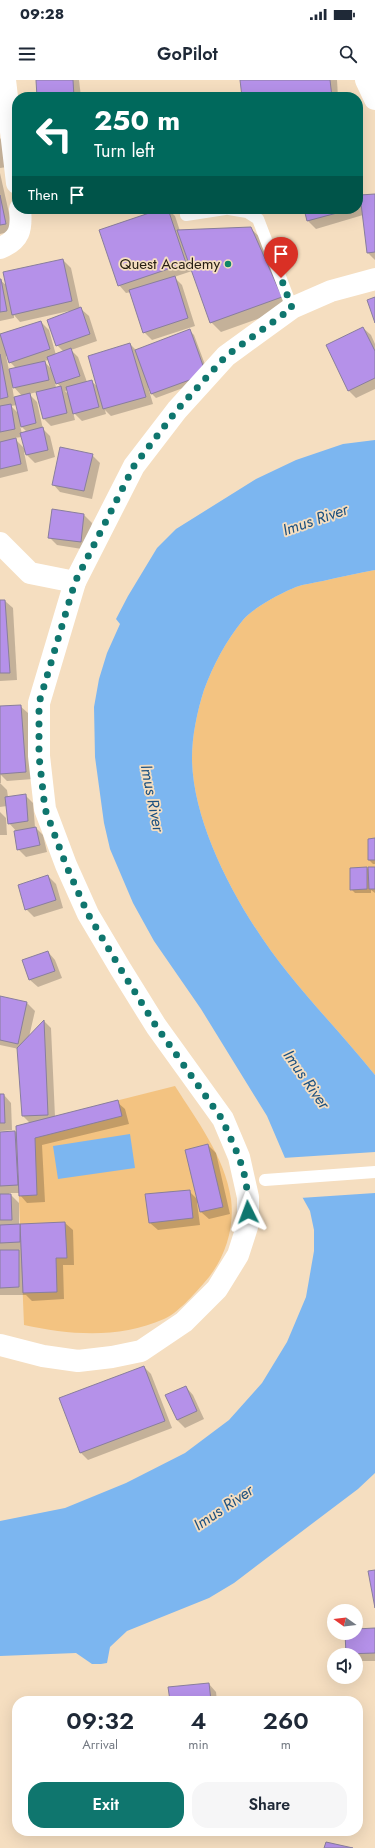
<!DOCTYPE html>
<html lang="en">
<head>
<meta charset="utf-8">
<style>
	:root { --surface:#fff; --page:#f6f6f7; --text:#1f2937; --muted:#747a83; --accent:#0f766e }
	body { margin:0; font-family:Jost,sans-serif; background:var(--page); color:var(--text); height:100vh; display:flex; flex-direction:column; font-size:15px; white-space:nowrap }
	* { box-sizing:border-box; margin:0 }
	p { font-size:13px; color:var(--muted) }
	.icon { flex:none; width:22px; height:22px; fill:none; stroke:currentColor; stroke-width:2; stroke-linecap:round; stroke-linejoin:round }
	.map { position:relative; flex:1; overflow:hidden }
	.panel { position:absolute; left:12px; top:1616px; width:351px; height:140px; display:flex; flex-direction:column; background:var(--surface); border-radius:16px; box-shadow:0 4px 16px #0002 }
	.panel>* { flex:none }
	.guide { position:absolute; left:12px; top:12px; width:351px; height:122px; border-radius:16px; box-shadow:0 4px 16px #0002; background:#00695c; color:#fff; overflow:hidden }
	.needle { width:26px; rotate:285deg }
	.fabs { position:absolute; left:327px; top:1524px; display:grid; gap:8px }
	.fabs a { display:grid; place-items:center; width:36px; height:36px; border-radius:50%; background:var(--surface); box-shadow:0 4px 16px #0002; font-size:20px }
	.pin { position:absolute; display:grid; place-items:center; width:34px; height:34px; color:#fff; margin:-41px -17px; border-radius:50% 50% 50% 0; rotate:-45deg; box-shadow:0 0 4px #0007 }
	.pin .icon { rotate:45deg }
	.me { position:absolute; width:44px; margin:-22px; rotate:357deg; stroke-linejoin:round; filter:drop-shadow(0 0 3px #0008) }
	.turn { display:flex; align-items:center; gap:14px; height:84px; padding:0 16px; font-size:18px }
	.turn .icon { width:52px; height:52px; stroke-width:2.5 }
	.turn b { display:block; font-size:28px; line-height:34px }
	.then { display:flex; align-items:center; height:38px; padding:0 16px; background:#0003; gap:8px; font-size:15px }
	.eta { display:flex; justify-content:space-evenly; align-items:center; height:68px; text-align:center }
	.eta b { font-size:24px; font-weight:600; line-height:28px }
	.action { display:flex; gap:8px; margin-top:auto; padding:8px 16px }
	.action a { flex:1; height:46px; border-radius:16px; background:var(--accent); color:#fff; font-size:16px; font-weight:600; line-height:46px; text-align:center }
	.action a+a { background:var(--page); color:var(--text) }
	.status { display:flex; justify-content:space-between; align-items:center; height:28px; padding:0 20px; background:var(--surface); direction:ltr }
	.status svg { height:11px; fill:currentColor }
	header { display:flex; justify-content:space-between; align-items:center; height:52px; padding:0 16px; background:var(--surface); font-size:18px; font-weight:600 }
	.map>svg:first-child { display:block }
	.green { fill:#f3c381 }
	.water { fill:#7cb6f0 }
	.pier { fill:#f5dec0 }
	.shadow { fill:#0003; fill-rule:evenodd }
	.building { fill:#b591e9; stroke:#897e9d }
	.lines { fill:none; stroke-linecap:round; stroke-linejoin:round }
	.lane { stroke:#fff; stroke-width:12 }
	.street { stroke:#fff; stroke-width:22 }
	.secondary { stroke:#fff; stroke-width:22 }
	.route { stroke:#0f766e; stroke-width:7; stroke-dasharray:0 12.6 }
	.poi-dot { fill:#118666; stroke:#f5dec0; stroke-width:1.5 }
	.labels { text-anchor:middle; stroke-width:3.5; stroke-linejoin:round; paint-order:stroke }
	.poi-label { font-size:15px; fill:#271f13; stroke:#f5dec0; text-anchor:end }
	.water-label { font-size:16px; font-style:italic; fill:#1c507f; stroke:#f5dec0 }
</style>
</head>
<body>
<div class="status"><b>09:28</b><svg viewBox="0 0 49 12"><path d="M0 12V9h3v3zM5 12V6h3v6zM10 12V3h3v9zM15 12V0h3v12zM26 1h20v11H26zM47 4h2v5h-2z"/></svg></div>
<header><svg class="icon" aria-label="menu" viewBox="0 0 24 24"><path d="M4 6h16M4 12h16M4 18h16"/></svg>GoPilot<svg class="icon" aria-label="search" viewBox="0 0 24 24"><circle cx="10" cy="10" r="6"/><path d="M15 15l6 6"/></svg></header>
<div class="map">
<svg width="375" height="1768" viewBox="0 0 375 1768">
	<rect width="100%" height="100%" fill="#f5dec0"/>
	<!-- green -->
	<g class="green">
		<path d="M375,490V995C347,960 316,928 288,893C244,839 193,750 192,679C192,656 197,632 204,610C213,585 226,561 243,540C251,529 283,512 296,507C304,504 314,503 323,501C340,497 358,493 375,490Z"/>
		<path d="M175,1006C197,1041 225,1077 231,1119C235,1149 224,1181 204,1203C194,1214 178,1233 164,1239C119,1259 70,1255 24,1245L16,1046Z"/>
	</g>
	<!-- water -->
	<g class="water">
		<path d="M375,360V490C358,493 340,497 323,501C314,503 304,504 296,507C283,512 251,529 243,540C226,561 213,585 204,610C197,632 192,656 192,679C193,750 244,839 288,893C316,928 347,960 375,995V1393L358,1409L309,1446L234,1503L209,1518L127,1551L110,1567L107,1583L101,1584H92L76,1573L0,1576V1441L65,1428L126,1403L185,1373L229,1340L262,1303L287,1262L306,1217L314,1171V1150L310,1131L300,1113L267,1036L201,929L154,861L133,823L110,769L104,743L95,677L94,627L99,599L107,573L120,544L116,539L128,516L157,468L176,449L256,399L296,380L343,364Z"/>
		<path d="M130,1054L135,1088L58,1099L53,1066Z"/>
	</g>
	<!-- pier -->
	<path class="pier" d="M375,1072V1113L300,1118L283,1078Z"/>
	<!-- shadow -->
	<g class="shadow">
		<path d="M37,0H79L81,17H38Z"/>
		<path d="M241,0H337L338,17H243Z"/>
		<path d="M0,58L2,60L7,87L0,88Z"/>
		<path d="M0,93L13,151L0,154Z"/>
		<path d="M358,113L361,124L375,115V180L367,172L363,135L316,149L308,141L305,129H358Z"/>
		<path d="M164,129H168L175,136L180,151L250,148L261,158L291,227L221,252L211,242L192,191L174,197L182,205L195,246L152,260L144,252L131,212L126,213L119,205Z"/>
		<path d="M277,129H291L279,131Z"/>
		<path d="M63,180L71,188L80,229H81L89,236L97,261L71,270L78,277L87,302L91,301L98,307L130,264L137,271L190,251L194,255L210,298L156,318L152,314L150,307H148L153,324L111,336L105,330L106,334L82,341L73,332L75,340L51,346L44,339L37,312L29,314L37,322L43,349L50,356L55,377L35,383L24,372L28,391L0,398V254L41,242L49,250L56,275L64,272L57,265L69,233V231L20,242L14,235V238L0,241V200L6,205ZM6,276H8L10,282L16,288L9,290ZM49,280L52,290L44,281ZM55,301L61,307L56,308ZM12,305L22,316L14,318ZM68,310L69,315L65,311ZM17,325L18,333L11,326ZM20,345L27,352L22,354ZM22,357L25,369L14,358Z"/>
		<path d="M363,248L371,255L375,264V309L356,318L348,310Z"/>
		<path d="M92,375L100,383L92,419L60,412L53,404Z"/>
		<path d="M52,430L84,435L92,443L88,470L57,465L49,457Z"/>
		<path d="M0,521H5L13,528L17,600L0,601Z"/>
		<path d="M20,626L28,633L33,699L7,701L1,695V703H0L7,710L8,717L25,715L33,723L35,747L43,755L47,772L26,777L18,769L17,752L9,743L7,726L0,727V627Z"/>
		<path d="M0,732L6,738L7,755H0Z"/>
		<path d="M375,759V784H373L369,780Z"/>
		<path d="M367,788L370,791L375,788V813L371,810V813H355L351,809Z"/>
		<path d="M48,796L56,804L63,828L34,837L26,829Z"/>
		<path d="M48,872L55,880L62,898L38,907L30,900L23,881Z"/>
		<path d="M0,917L27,923L35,931L29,957L44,941L51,948L55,1037L117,1022L125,1029L129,1044L42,1065L45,1122L27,1123L20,1115L19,1113H9L19,1123V1145L65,1143L73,1150L74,1185H63L64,1219L32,1221L26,1215H0V1053L17,1052L30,1043L23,1036L19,969L0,965Z"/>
		<path d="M0,1015H4L11,1023L12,1050L0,1051Z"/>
		<path d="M208,1065L216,1073L230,1134L209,1139L201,1132L199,1123H197L200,1145L158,1150L150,1143L189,1111L198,1120Z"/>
		<path d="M144,1287L151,1294L172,1348L88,1380L81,1373Z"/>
		<path d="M186,1307L193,1315L204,1339L185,1348L177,1340L166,1316Z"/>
		<path d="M375,1549V1581H356V1575H348L347,1573L346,1553H356V1550Z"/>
		<path d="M209,1604L216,1612L217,1621H171Z"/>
	</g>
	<!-- building -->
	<g class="building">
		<path d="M36,0H73L74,17H37Z"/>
		<path d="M240,0H330L332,17H242Z"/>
		<path d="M375,114V172L367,173L360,115Z"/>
		<path d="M0,115L6,144L0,145Z"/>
		<path d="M161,129H168L186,183L118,206L99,150Z"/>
		<path d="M304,129H352L307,141Z"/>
		<path d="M251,147L282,217L210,243L177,150Z"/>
		<path d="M63,179L72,221L12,235L3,192Z"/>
		<path d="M175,196L188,238L143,253L129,210Z"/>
		<path d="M0,199H1L7,231L0,232Z"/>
		<path d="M375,217V243L367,220Z"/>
		<path d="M81,227L90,254L56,266L47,240Z"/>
		<path d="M41,241L50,269L9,283L0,254Z"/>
		<path d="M363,247L375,271V298L348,311L326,265Z"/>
		<path d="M190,249L206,294L151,314L135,270Z"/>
		<path d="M130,263L146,317L103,329L88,276Z"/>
		<path d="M71,268L80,296L56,304L47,277Z"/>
		<path d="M0,274L8,317L0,319Z"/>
		<path d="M45,281L49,300L13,308L9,289Z"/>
		<path d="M92,300L99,327L73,334L66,307Z"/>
		<path d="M61,306L67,333L43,339L36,312Z"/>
		<path d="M30,313L36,343L21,347L14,317Z"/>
		<path d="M11,324L15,349L0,352V326Z"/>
		<path d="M43,347L48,370L26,375L20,353Z"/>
		<path d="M16,358L21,384L0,389V362Z"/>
		<path d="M60,367L93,374L84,411L52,405Z"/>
		<path d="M52,429L84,434L81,462L48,458Z"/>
		<path d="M0,520H5L10,593H0Z"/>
		<path d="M21,625L26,692L0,694V626Z"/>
		<path d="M26,714L28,741L8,744L5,717Z"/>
		<path d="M36,747L40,765L17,770L14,751Z"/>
		<path d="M375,758V780H368V759Z"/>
		<path d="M367,787V809L350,810V788Z"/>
		<path d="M368,787H375V809H369Z"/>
		<path d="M48,795L56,820L25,830L18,805Z"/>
		<path d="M48,871L55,891L29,900L22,880Z"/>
		<path d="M0,916L27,922L18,964L0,960Z"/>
		<path d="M44,940L48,1035L22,1036L17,968Z"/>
		<path d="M0,1014H4L5,1043H0Z"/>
		<path d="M118,1020L122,1036L35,1058L37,1115L19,1116L16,1046Z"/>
		<path d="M15,1051L18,1105L0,1106V1052Z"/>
		<path d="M208,1064L223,1127L200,1132L185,1070Z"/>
		<path d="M190,1110L193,1138L149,1143L145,1114Z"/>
		<path d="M0,1114H11L12,1140H0Z"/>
		<path d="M65,1142L67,1178H56L57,1212L23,1213L20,1144Z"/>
		<path d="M20,1144V1162L0,1163V1145Z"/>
		<path d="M0,1170H19V1207L0,1208Z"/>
		<path d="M144,1286L165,1341L80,1373L59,1318Z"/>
		<path d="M186,1306L197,1331L177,1340L165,1315Z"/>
		<path d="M375,1490V1528L368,1491Z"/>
		<path d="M375,1548V1573L346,1574L345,1553H356V1549Z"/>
		<path d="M209,1603L211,1621H170L168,1607Z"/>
		<path d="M326,1762L353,1768H324Z"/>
	</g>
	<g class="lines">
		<!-- lane -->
		<g class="lane">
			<path d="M229,129L247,132L258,139L292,228"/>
			<path d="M186,135L225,129"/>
			<path d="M265,1100L375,1092"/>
		</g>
		<!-- street -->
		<g class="street">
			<path d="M5,0L17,103"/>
			<path d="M366,0L375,19"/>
			<path d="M0,168C20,160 22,149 20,129"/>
			<path d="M0,463L30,493L75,502"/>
		</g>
		<!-- secondary -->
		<path class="secondary" d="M0,1265L43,1276L78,1281L112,1277L141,1271L184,1242L217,1209L238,1175L247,1147L248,1132V1117L239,1077L223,1039L156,946L120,888L88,834L66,785L45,729L39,676V623L75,502L134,386L177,330L226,276L292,228L331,211L375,199"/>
	</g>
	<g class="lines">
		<!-- route -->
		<path class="route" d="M248,1132V1116L245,1097L239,1077L222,1039L156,946L120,888L88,834L66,785L45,729L39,676V623L75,502L134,386L177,330L226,276L292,228L281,198"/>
	</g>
	<!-- markers -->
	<circle class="poi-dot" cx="228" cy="184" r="4"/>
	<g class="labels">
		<!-- poi labels -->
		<g class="poi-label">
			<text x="220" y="189">Quest Academy</text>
		</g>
		<!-- water labels -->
		<g class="water-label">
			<text transform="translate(315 439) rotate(-19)" y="6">Imus River</text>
			<text transform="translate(153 718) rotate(79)" y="6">Imus River</text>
			<text transform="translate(307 999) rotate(55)" y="6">Imus River</text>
			<text transform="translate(223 1427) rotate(-34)" y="6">Imus River</text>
		</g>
	</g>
</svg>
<div class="fabs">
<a><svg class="needle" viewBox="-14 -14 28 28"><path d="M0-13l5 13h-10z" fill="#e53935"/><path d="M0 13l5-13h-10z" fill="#747a83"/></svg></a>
<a><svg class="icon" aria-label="sound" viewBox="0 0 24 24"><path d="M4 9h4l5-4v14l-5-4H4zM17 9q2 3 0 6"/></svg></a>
</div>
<div class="pin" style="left:281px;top:198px;background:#d93025"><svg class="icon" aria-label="arrive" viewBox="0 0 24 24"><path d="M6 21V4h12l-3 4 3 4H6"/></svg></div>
<svg class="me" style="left:248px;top:1132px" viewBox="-20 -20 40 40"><path d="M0-17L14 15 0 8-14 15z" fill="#0f766e" stroke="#fff" stroke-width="4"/></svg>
<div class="guide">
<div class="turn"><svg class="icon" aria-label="left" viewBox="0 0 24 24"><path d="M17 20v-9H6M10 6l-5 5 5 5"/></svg><div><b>250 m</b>Turn left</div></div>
<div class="then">Then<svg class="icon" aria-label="arrive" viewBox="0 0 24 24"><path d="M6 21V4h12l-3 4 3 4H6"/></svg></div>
</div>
<section class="panel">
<div class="eta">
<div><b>09:32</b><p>Arrival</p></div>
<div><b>4</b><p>min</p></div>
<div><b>260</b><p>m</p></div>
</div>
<div class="action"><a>Exit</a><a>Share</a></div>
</section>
</div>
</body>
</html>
